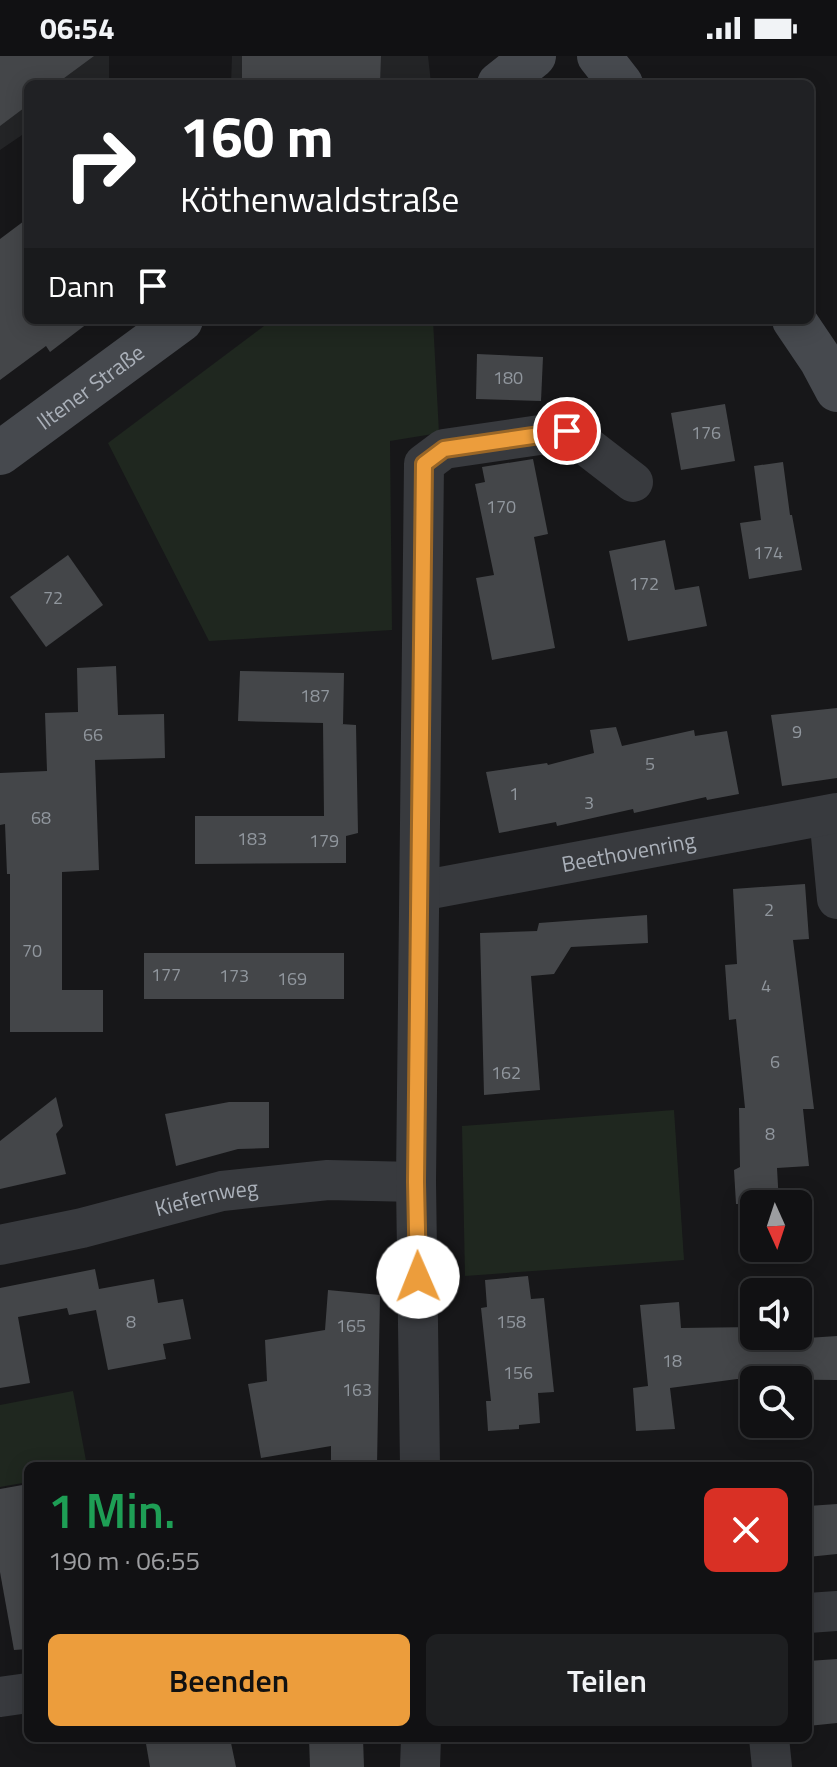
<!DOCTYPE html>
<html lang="de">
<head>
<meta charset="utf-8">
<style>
	:root { --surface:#111113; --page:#1e1f21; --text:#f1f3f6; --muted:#9c9da0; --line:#303133; --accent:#ec9d3c }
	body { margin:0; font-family:"Titillium Web",sans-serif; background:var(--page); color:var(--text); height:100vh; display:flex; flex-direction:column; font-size:30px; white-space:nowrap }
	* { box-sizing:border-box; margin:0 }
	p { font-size:26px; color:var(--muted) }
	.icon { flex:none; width:44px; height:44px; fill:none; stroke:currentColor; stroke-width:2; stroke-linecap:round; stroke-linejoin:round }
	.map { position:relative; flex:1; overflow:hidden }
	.side { position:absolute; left:24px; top:1406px; width:788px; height:280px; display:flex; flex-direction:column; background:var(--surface); border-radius:12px; box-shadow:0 4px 20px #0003,0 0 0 2px var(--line) }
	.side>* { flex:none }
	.top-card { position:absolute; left:24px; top:24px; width:790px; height:244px; border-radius:12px; box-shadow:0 4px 20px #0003,0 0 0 2px var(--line); background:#202124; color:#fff; overflow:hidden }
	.needle { width:52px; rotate:177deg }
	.buttons { position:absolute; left:740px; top:1134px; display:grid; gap:16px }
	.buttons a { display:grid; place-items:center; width:72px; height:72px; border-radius:12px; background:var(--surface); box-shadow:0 4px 20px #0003,0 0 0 2px var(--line); font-size:40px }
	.pin { position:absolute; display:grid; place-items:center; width:68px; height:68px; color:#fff; margin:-34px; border:4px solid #fff; border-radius:50%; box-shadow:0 2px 8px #0007 }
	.me { position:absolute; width:88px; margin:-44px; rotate:359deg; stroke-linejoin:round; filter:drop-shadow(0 0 6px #0008) }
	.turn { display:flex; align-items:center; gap:28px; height:168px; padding:0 24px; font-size:36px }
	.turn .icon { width:104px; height:104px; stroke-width:2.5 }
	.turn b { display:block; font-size:56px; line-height:68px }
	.then { display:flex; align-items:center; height:76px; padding:0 24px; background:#0003; gap:16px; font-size:30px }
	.round { display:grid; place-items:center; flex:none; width:84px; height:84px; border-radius:12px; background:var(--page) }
	.headline { display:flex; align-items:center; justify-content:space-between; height:136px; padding:0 24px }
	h1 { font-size:48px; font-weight:600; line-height:60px; color:#1e9e55 }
	.cta { display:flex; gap:16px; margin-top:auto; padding:16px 24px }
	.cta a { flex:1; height:92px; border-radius:12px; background:var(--accent); color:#111; font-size:32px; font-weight:600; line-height:92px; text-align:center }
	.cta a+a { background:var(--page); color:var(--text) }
	.status { display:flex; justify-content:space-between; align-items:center; height:56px; padding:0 40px; background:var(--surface); direction:ltr }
	.status svg { height:22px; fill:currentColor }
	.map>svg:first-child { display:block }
	.built { fill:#232426 }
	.green { fill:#1f271f }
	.building { fill:#444649 }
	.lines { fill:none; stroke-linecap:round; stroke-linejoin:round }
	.street { stroke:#383a3e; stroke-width:40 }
	.secondary { stroke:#46494e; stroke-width:44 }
	.route-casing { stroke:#996627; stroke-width:20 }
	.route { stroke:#ec9d3c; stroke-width:14 }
	.labels { text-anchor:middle; stroke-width:6; stroke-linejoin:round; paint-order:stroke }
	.number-label { font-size:18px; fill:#90969d }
	.street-label { font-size:22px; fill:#aab0b9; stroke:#121214 }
</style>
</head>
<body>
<div class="status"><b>06:54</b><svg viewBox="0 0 49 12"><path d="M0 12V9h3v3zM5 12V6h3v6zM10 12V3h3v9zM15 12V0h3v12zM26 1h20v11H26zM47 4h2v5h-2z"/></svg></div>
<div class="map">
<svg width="837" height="1711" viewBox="0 0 837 1711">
	<rect width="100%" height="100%" fill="#171719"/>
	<!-- built -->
	<g class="built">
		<path d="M0,0H109V22L101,28H28V75L0,94Z"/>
		<path d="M232,0H428L431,27L231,28Z"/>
	</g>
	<!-- green -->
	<g class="green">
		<path d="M272,264H433L439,377L390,385L392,574L209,585L108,387Z"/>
		<path d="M674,1054L684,1204L465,1220L462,1070Z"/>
		<path d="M73,1335L87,1410H28V1426L0,1431V1349Z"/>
	</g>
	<!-- building -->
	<g class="building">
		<path d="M0,0H94L56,28H28V49L0,70Z"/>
		<path d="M242,0H381L380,28H242Z"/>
		<path d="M28,162V264H92L50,296L46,290L0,324V183Z"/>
		<path d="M477,298L543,301L541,345L476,343Z"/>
		<path d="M725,348L735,405L681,414L671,357Z"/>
		<path d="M533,403L548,478L534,481L555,592L492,604L476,522L494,519L475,428L485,426L482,411Z"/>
		<path d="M783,406L790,459H792L802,514L749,523L740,467L761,464L754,410Z"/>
		<path d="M665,484L675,534L699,530L707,570L628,585L609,495Z"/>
		<path d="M68,499L103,549L46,591L10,541Z"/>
		<path d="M116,610L118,659L164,658L165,702L95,704L99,814L62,816V934H103V976H10V818H7L5,768L0,769V717L47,715L45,657L78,656L77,612Z"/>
		<path d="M240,615L344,617L343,668H341L356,669L358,777L346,780V807L195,808V760H324L323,667L238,665Z"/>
		<path d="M837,652V722L782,730L771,659Z"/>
		<path d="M616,671L622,690L694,674L695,680L727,675L739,738L707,744L706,741L634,757L633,753L557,770L556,766L499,777L486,716L547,707L548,709L594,697L590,674Z"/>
		<path d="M805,828L809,883L793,884L814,1053H803L809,1110L777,1112L779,1148H736L734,1114L740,1111L739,1052H745L736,963L729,964L725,909L737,908L733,833Z"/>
		<path d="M647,859L648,887L571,891L554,918L531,920L540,1034L484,1039L480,877L537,875L539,867Z"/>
		<rect x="144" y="897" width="200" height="46"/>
		<path d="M56,1041L63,1070L56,1078L66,1118L0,1133V1085Z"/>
		<path d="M229,1046H269V1092L238,1093L176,1110L165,1058Z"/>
		<path d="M95,1213L99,1233L154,1223L158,1247L183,1243L191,1283L163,1288L166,1303L108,1314L96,1254L69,1259L67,1252L18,1261L30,1327L0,1332V1232Z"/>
		<path d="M528,1220L531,1243L544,1242L554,1336L538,1337L540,1367L519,1369V1373L488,1375L486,1345H491L481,1252L487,1251L485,1224Z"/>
		<path d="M328,1234L380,1239L377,1410H331V1390L261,1402L248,1328L267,1325L265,1284L325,1274Z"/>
		<path d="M679,1246L681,1272L754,1271V1280H792V1283L837,1280V1324L737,1323L670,1332L675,1373L636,1375L633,1332L648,1330L640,1249Z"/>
		<path d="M28,1428V1593L14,1594L0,1516V1433Z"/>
		<path d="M837,1448V1498L808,1501V1450Z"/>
		<path d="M837,1603V1667L808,1670V1605Z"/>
		<path d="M145,1682H230L236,1711H150Z"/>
		<path d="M309,1682H363L364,1711H310Z"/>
	</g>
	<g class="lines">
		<!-- street -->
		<g class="street">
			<path d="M829,759L837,843"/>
			<path id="s1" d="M420,835L837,757"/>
			<path id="s2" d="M0,1189L82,1172L222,1135L328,1124L416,1126"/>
			<path d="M420,1410L416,1126L424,408L444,393L567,375L633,426"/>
			<path d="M808,1557L837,1555"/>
			<path d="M0,1641L28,1637"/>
			<path d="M769,1682L772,1711"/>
			<path d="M420,1711L421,1682"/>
		</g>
		<!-- secondary -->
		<g class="secondary">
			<path d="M599,0L621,28"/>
			<path d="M499,28L534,0"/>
			<path d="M794,264L821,304L837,334"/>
			<path id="s3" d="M0,397L181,264"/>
		</g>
	</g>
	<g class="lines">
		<!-- route casing -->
		<g class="route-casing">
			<path id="route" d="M418,1221L416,1126L424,408L444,393L567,375"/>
		</g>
		<!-- route -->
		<use href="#route" class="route"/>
	</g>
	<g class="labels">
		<!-- number labels -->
		<g class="number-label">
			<text x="508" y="328">180</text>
			<text x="706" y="383">176</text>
			<text x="501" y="457">170</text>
			<text x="768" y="503">174</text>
			<text x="644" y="534">172</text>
			<text x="53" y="548">72</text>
			<text x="315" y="646">187</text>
			<text x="797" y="682">9</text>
			<text x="93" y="685">66</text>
			<text x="650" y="714">5</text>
			<text x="514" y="744">1</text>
			<text x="589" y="753">3</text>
			<text x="41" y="768">68</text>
			<text x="252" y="789">183</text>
			<text x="324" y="791">179</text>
			<text x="769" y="860">2</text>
			<text x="32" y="901">70</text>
			<text x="166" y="925">177</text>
			<text x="234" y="926">173</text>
			<text x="292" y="929">169</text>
			<text x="766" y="936">4</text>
			<text x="775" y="1012">6</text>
			<text x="506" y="1023">162</text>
			<text x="770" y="1084">8</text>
			<text x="131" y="1272">8</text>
			<text x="511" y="1272">158</text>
			<text x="351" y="1276">165</text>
			<text x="672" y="1311">18</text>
			<text x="518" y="1323">156</text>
			<text x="357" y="1340">163</text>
		</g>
		<!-- street labels -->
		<g class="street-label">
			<text dy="8" stroke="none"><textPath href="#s3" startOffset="112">Iltener Straße</textPath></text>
			<text dy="8" stroke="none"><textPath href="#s1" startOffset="212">Beethovenring</textPath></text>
			<text dy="8" stroke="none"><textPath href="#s2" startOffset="212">Kiefernweg</textPath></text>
		</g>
	</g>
</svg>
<div class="buttons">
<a><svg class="needle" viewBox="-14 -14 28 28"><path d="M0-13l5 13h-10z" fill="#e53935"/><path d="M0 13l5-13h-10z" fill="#9c9da0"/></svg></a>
<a><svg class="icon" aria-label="sound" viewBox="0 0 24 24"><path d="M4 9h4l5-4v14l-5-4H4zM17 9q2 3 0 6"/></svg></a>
<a><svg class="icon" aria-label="search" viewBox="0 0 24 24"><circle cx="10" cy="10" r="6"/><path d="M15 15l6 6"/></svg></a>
</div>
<div class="pin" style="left:567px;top:375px;background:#d93025"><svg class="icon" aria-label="arrive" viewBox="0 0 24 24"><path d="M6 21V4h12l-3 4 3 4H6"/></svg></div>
<svg class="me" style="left:418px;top:1221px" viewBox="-20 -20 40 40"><circle r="19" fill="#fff"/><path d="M0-13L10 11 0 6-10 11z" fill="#ec9d3c"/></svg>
<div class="top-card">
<div class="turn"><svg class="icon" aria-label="right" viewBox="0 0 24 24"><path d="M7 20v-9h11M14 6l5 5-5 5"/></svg><div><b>160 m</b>Köthenwaldstraße</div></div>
<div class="then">Dann<svg class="icon" aria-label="arrive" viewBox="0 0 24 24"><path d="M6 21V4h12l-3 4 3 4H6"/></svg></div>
</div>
<section class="side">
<div class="headline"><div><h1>1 Min.</h1><p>190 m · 06:55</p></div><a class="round" style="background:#d93025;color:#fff"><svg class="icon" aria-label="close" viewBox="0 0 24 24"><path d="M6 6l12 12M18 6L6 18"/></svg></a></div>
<div class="cta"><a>Beenden</a><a>Teilen</a></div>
</section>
</div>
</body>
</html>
